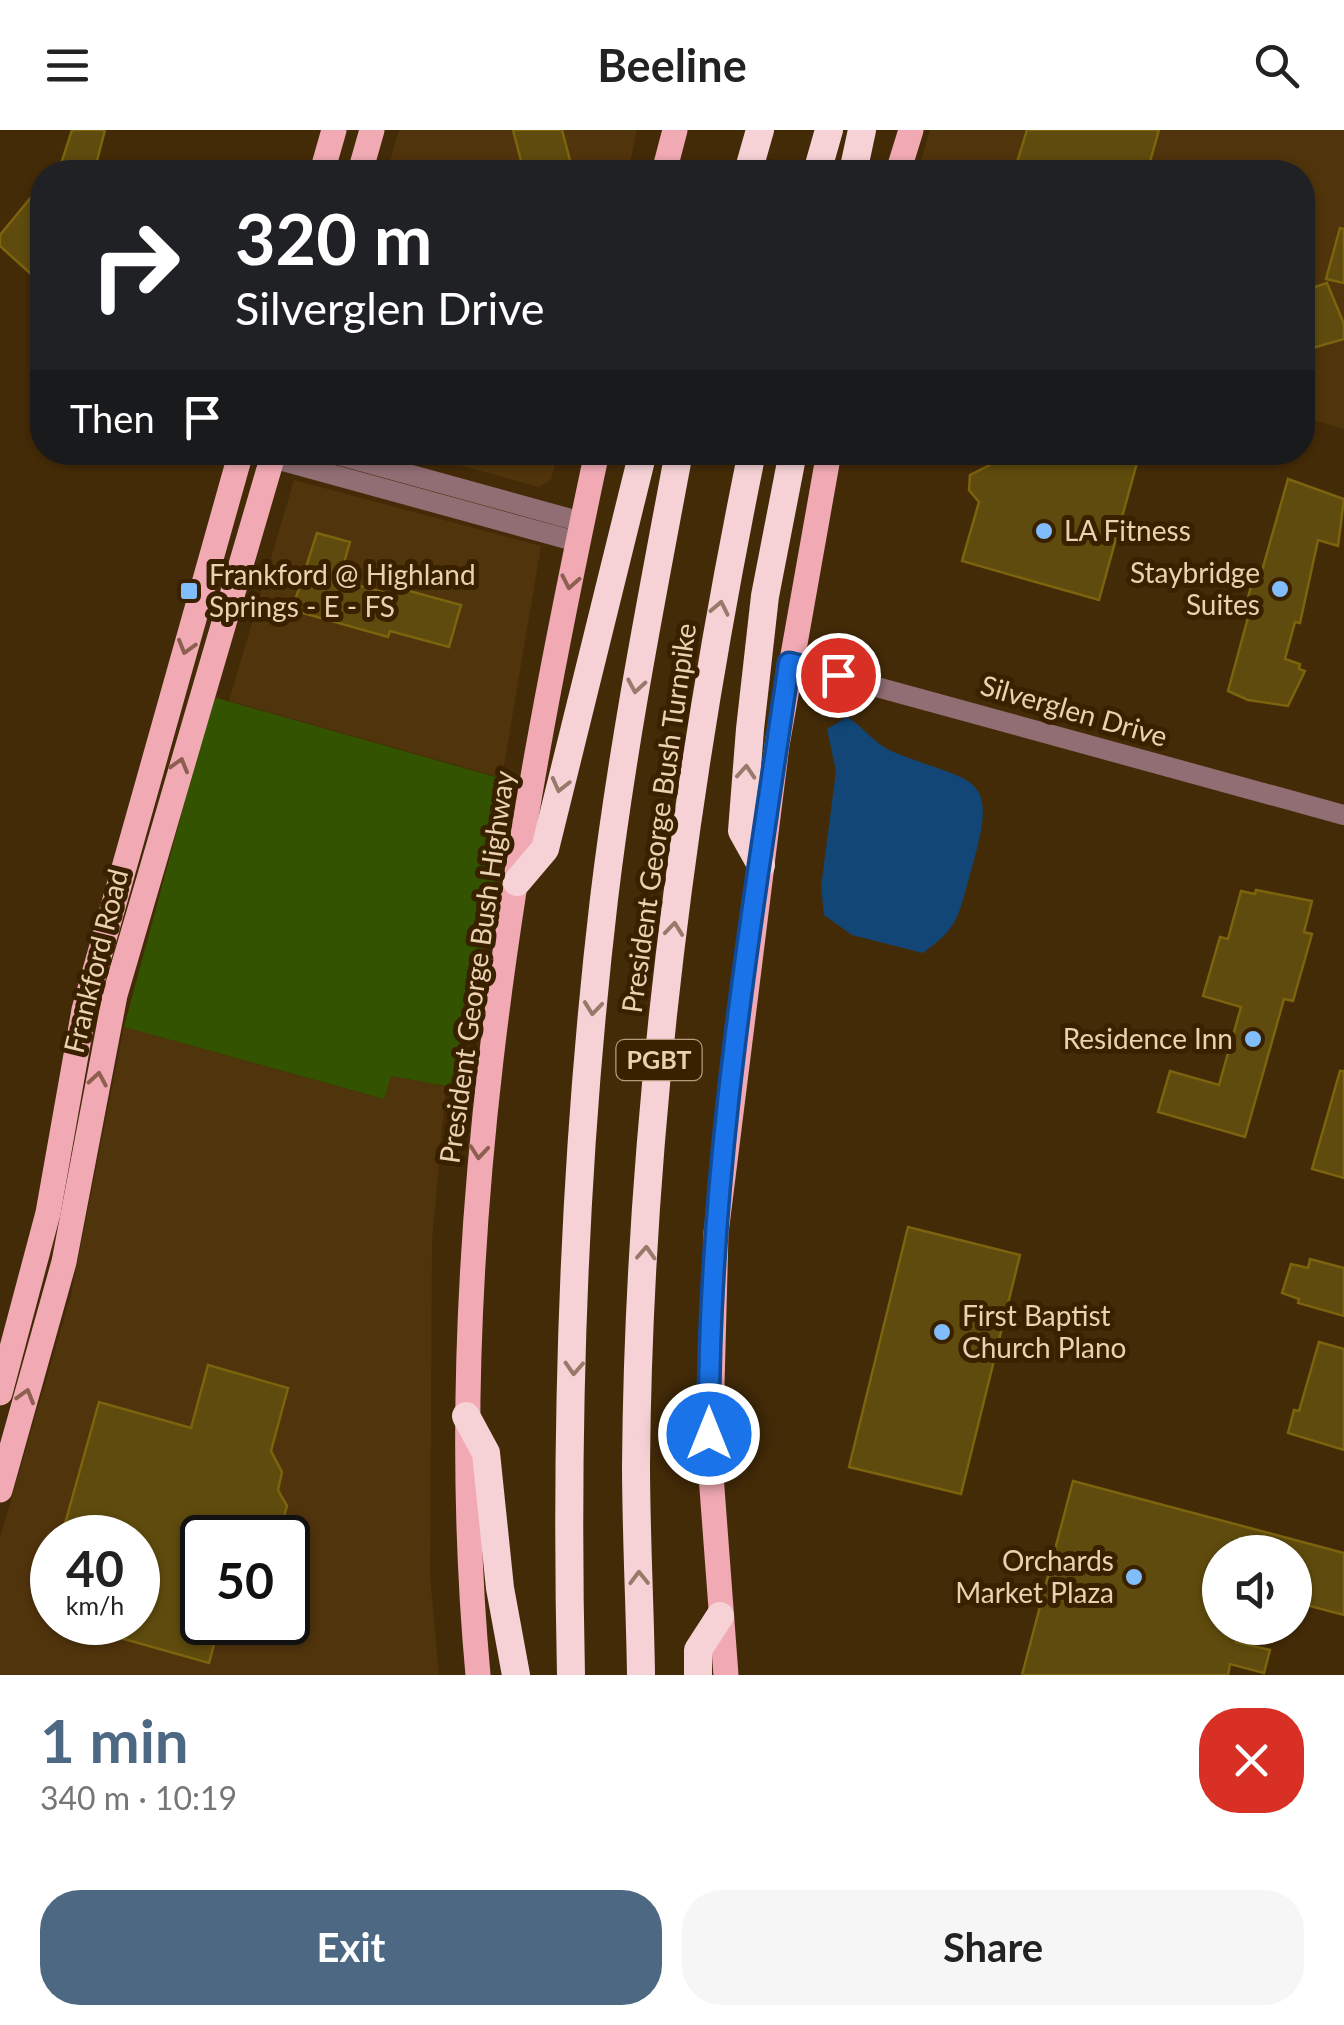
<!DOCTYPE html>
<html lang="en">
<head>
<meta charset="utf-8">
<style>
	:root { --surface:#fff; --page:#f6f6f6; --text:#222; --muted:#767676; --accent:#4d6883 }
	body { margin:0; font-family:Lato,sans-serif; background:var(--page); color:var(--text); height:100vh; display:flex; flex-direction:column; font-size:38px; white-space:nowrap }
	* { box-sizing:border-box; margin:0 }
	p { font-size:32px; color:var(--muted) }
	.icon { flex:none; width:55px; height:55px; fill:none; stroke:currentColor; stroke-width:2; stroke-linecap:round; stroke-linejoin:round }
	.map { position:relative; height:1545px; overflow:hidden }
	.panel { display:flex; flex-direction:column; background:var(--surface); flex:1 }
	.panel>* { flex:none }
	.guide { position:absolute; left:30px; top:30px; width:1285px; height:305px; border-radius:40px; box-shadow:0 2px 8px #0004; background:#202124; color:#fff; overflow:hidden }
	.buttons { position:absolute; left:1202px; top:1405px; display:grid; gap:20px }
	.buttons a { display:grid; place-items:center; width:110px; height:110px; border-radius:50%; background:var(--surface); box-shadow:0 2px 8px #0004; font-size:50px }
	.speed { position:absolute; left:30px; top:1385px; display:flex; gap:20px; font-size:50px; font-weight:700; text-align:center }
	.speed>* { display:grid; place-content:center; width:130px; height:130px; border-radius:50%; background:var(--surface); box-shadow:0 2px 8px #0004; line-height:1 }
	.speed small { font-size:25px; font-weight:400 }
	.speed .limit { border:5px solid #111; border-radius:15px; background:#fff; color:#111 }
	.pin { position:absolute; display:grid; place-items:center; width:85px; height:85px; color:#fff; margin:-42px; border:5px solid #fff; border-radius:50%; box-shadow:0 2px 10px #0007 }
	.me { position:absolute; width:110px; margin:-55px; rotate:0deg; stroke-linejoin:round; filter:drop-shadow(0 0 8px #0008) }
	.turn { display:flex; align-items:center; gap:35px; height:210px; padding:0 40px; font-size:45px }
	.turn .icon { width:130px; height:130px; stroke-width:2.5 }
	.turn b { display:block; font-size:70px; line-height:85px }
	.then { display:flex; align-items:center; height:95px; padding:0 40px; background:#0003; gap:20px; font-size:38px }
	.round { display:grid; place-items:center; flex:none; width:105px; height:105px; border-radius:40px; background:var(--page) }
	.overview { display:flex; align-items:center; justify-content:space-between; height:170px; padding:0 40px }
	h1 { font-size:60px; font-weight:700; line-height:75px; color:var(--accent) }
	.cta { display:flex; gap:20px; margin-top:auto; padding:20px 40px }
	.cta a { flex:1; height:115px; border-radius:40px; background:var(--accent); color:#fff; font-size:40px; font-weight:700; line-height:115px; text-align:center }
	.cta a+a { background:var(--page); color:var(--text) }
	header { display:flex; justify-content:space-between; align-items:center; height:130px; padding:0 40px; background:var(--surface); font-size:45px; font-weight:700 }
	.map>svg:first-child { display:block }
	.built { fill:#50340c; fill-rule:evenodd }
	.green { fill:#345301 }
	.water { fill:#114676 }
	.building { fill:#5f4b0d; stroke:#7c630d; stroke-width:2.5 }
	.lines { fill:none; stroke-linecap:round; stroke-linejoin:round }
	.minor { stroke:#916e73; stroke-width:20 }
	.major { stroke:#f1aab4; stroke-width:25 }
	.highway { stroke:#f6d2d6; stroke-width:28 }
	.oneway { stroke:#8c5f51 }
	.oneway2 { stroke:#987a6b }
	.route-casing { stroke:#114b97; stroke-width:25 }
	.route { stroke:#1a73e8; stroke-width:18 }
	.poi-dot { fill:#81bdfa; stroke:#392100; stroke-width:4 }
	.labels { text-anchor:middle; stroke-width:10; stroke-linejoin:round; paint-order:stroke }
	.shield { fill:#392100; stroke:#b69c7d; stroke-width:2.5 }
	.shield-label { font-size:25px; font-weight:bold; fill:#ebd0b2 }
	.poi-label { font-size:28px; fill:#ebd0b2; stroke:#392100; text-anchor:start }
	.street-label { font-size:28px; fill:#ebd0b2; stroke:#392100 }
</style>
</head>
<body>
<header><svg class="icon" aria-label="menu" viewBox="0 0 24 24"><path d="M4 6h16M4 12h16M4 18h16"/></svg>Beeline<svg class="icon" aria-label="search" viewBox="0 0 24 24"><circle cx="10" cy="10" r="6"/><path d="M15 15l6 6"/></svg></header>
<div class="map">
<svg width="1344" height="1545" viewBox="0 0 1344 1545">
	<rect width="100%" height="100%" fill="#442b08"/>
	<!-- built -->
	<g class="built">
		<path d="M399,0H637L628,42H387Z"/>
		<path d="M930,0H1344V299L1303,287L1302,42H918Z"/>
		<path d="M416,323H558L551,350L539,357Z"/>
		<path d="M294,350L541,416L502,648L229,571Z"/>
		<path d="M124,897L383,969L391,946L446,956L432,1110L430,1446L439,1545H0V1408L71,1165ZM52,1408H138V1492H52ZM202,1408H288V1492H202Z"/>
	</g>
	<!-- green -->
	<path class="green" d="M213,567L510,651L464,944L446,956L391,946L384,969L124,897Z"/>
	<!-- water -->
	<path class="water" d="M847,587C865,598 876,616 896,623C976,655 1000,641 971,741C958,785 961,796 923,823L852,805L824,785L821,757L836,641L827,599Z"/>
	<!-- building -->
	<g class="building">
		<path d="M72,0H105L94,42H52L62,31Z"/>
		<path d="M513,0H562L573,42H524Z"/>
		<path d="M1027,0H1159L1147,42H1014Z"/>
		<path d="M42,54V154L0,116V105Z"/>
		<path d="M1340,98L1344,99V153L1326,149Z"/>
		<path d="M1327,153L1344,194V209L1302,221V161Z"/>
		<path d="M993,322H1140L1099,470L962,431L979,372L969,360L970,345L990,335Z"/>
		<path d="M1288,349L1344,369L1338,416L1318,410L1300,493L1295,492L1285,529L1300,534L1299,539L1305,541L1288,576L1248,570L1228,561L1253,469L1248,467L1253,450L1259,451Z"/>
		<path d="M317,403L350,412L339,450L393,465L395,457L461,475L449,517L390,501L388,507L292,480Z"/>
		<path d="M1256,760L1312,771L1304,802L1312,804L1293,871L1284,869L1245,1007L1158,982L1170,941L1219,955L1241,877L1203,866L1220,807L1228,809L1241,761L1255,764Z"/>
		<path d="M1340,941H1344V1048L1312,1039Z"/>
		<path d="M908,1097L1020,1125L961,1364L849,1337Z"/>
		<path d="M1310,1129L1344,1138V1186L1298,1173L1299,1169L1282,1163L1291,1134L1308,1138Z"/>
		<path d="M1319,1212L1344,1219V1320L1288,1303L1294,1280L1299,1281Z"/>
		<path d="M208,1235L288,1258L271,1321L282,1342L278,1360L287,1376L277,1408H202V1492H220L209,1533L78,1496V1492H138V1408H61L99,1272L191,1298Z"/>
		<path d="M1073,1351L1344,1423V1485L1295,1472V1422H1220V1498H1240L1236,1512L1270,1520L1264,1543L1230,1534L1228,1545H1022Z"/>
	</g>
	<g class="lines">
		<!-- minor -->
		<g class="minor">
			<path d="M250,322L578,412"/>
			<path d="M328,322L582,392"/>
			<path d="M789,533L1344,685"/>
		</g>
		<!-- major -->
		<g class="major">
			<path d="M322,42L334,0"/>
			<path d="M360,42L372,0"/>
			<path d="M664,42L675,0"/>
			<path d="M898,42L911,0"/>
			<path d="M0,1263L48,1083L84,880L241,322"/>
			<path d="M0,1360L64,1132L115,865L274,322"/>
			<path d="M478,1545C440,1132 511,725 597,322"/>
			<path d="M726,1545L710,1332L716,1103L777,615L829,322"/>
		</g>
		<!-- highway -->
		<g class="highway">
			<path d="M748,42L760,0"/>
			<path d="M817,42L829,0"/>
			<path d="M853,42L862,0"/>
			<path d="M761,735L742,701L750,599L765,466L793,322"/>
			<path d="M517,752L545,719L643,322"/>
			<path d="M466,1286L486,1323L500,1458L516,1545"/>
			<path d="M571,1545C565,1287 574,1025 604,769C622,619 651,471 679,322"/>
			<path d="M641,1545C640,1475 636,1404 636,1334C639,994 684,654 752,322"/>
			<path d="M698,1545V1520L720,1486"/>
		</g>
	</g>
	<!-- one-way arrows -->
	<defs><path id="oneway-chevron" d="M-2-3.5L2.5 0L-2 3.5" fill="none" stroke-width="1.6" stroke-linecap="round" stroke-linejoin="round" transform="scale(2.5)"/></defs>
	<g class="oneway">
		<use href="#oneway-chevron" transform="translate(570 452) rotate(101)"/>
		<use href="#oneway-chevron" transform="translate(186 517) rotate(106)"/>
		<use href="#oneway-chevron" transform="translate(180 635) rotate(-74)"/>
		<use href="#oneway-chevron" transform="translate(98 949) rotate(-80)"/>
		<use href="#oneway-chevron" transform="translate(479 1022) rotate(95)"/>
		<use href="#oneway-chevron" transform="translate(26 1266) rotate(-74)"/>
	</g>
	<g class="oneway2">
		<use href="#oneway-chevron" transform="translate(720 478) rotate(-78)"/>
		<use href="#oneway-chevron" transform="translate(636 556) rotate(100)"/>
		<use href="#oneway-chevron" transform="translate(746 642) rotate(-86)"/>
		<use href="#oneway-chevron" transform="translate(560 655) rotate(104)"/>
		<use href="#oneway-chevron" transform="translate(674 799) rotate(-84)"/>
		<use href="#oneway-chevron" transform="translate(593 878) rotate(96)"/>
		<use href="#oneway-chevron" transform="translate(646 1123) rotate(-87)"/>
		<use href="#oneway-chevron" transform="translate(574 1238) rotate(93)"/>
		<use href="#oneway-chevron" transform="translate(639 1448) rotate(-91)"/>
	</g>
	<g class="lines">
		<!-- route casing -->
		<g class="route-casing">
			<path id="route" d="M709,1304C707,1046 752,787 789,533L838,545"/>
		</g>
		<!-- route -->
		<use href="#route" class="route"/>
	</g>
	<!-- markers -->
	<g class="poi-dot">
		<circle cx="1044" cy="401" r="10"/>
		<circle cx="1280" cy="459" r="10"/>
		<rect x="179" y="451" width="20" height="20" rx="5"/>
		<circle cx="1253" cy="909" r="10"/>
		<circle cx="942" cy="1202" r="10"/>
		<circle cx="1134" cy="1447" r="10"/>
	</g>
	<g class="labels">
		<!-- shield labels -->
		<rect class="shield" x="616.5" y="910" width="85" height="40" rx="8"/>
		<g class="shield-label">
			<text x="659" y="939">PGBT</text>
		</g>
		<!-- poi labels -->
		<g class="poi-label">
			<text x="1064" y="411">LA Fitness</text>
			<text x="1260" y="453" text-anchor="end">Staybridge<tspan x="1260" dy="32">Suites</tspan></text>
			<text x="209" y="455">Frankford @ Highland<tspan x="209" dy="32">Springs - E - FS</tspan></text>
			<text x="1233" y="919" text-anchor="end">Residence Inn</text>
			<text x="962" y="1196">First Baptist<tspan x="962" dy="32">Church Plano</tspan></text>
			<text x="1114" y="1441" text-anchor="end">Orchards<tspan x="1114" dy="32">Market Plaza</tspan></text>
		</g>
		<!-- street labels -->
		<g class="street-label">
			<text transform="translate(1074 581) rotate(16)" y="10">Silverglen Drive</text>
			<text transform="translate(659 688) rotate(-82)" y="10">President George Bush Turnpike</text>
			<text transform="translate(96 831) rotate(-76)" y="10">Frankford Road</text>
			<text transform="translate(477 837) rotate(-82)" y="10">President George Bush Highway</text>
		</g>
	</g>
</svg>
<div class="buttons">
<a><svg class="icon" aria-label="sound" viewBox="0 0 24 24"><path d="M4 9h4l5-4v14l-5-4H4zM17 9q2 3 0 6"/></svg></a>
</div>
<div class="speed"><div>40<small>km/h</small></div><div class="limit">50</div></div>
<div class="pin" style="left:838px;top:545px;background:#d93025"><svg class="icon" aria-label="arrive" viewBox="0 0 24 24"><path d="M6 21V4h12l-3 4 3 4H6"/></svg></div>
<svg class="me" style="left:709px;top:1304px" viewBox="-20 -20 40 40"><circle r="17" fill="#1a73e8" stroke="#fff" stroke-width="3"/><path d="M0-11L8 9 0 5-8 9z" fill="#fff"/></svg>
<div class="guide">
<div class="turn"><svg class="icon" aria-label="right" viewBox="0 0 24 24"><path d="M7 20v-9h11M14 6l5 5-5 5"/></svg><div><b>320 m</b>Silverglen Drive</div></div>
<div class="then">Then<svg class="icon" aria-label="arrive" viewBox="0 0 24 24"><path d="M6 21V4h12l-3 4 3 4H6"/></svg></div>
</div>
</div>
<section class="panel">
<div class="overview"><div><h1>1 min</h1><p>340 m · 10:19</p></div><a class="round" style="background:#d93025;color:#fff"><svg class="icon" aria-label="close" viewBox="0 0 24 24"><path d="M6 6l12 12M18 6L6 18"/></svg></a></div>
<div class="cta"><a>Exit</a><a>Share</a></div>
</section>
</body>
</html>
